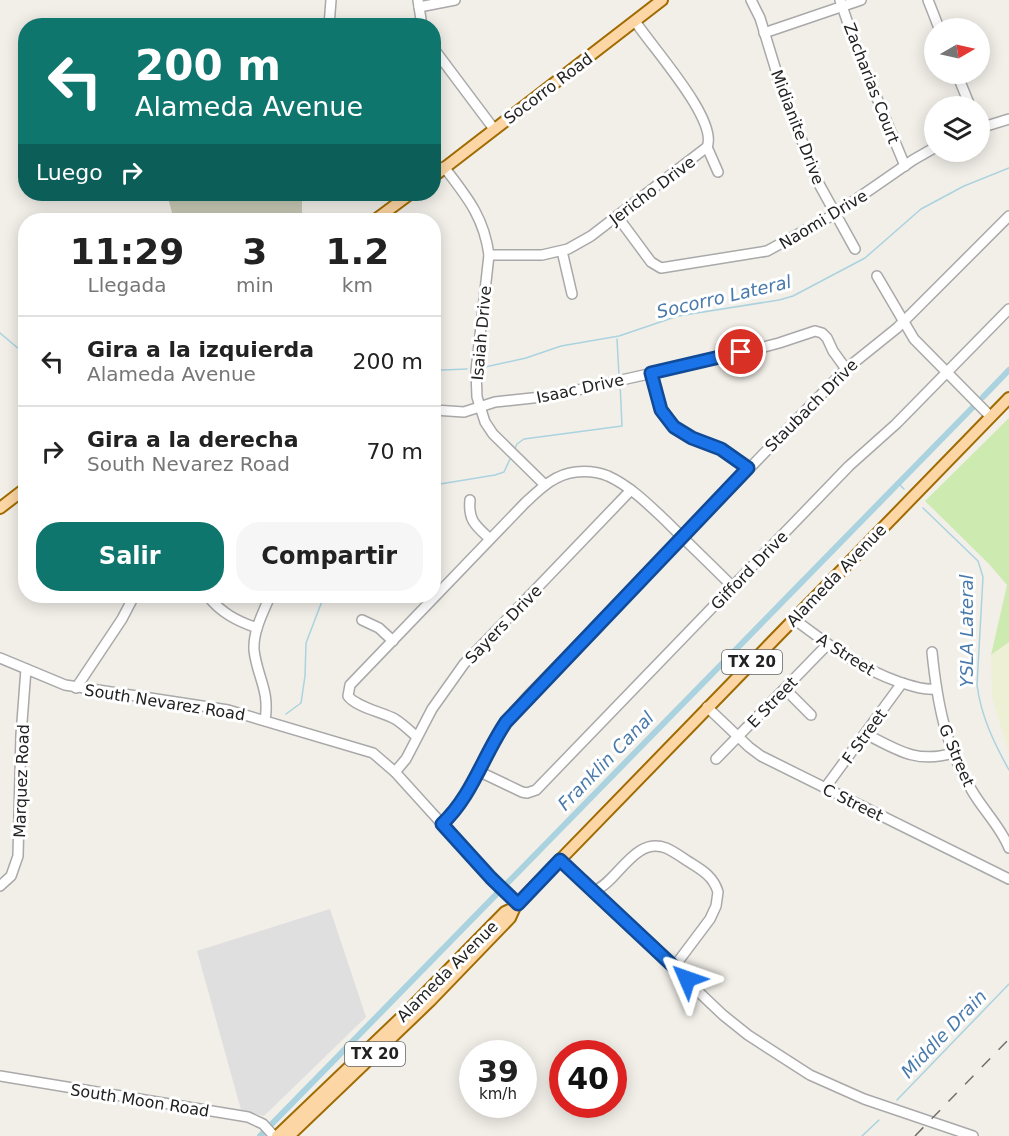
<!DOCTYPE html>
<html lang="es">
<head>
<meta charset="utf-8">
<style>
	:root { --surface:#fff; --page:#f6f6f6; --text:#222; --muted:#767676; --line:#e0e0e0; --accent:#0f766e }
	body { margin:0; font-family:"DejaVu Sans",sans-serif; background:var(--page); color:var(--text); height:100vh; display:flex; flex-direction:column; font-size:22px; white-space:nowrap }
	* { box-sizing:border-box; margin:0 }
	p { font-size:20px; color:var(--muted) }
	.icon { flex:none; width:33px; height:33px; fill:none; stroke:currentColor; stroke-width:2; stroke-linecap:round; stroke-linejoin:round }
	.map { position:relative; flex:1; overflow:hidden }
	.panel { position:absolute; left:18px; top:213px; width:423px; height:390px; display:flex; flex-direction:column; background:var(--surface); border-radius:24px; box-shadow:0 3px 15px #0003 }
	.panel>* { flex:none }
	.hud { position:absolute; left:18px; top:18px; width:423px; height:183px; border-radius:24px; box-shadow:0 3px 15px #0003; background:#0f766e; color:#fff; overflow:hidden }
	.needle { width:39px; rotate:81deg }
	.fabs { position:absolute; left:924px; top:18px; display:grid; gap:12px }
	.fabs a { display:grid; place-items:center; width:66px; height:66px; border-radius:50%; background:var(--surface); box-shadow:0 3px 15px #0003; font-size:30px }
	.speed { position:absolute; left:459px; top:1040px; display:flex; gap:12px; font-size:30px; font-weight:700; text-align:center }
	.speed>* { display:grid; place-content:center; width:78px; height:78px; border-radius:50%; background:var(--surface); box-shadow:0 3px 15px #0003; line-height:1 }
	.speed small { font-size:15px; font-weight:400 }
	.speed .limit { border:9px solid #d22; background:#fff; color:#111 }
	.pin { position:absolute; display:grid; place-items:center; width:51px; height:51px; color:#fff; margin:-26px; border:3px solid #fff; border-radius:50%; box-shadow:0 2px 6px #0007 }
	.me { position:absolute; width:66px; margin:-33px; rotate:313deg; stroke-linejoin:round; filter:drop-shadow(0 0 4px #0008) }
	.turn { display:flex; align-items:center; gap:21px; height:126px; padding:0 18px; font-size:27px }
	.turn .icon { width:78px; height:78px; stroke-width:2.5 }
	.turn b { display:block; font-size:42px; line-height:51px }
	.then { display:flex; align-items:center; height:57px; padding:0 18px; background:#0003; gap:12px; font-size:22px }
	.eta { display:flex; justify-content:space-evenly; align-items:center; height:102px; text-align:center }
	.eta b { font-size:36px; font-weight:700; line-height:42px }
	.button { display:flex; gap:12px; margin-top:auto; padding:12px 18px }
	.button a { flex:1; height:69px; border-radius:24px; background:var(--accent); color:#fff; font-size:24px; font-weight:700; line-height:69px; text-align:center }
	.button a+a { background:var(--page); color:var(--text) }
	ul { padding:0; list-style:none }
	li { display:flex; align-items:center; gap:18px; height:90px; padding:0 18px; border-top:2px solid var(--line) }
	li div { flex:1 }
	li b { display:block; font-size:22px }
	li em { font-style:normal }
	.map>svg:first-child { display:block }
	.residential { fill:#e0dfdf }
	.construction { fill:#c7c7b4 }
	.farmland { fill:#eef0d5 }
	.grass { fill:#cdebb0 }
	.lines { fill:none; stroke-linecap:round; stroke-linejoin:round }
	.stream { stroke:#aad3df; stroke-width:1.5 }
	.canal { stroke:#aad3df; stroke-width:6 }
	.minor-casing { stroke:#a9a9a9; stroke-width:12 }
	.major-casing { stroke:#a06b00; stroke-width:14 }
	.minor { stroke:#fff; stroke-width:9 }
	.major { stroke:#fcd6a4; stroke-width:10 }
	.rail { stroke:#707070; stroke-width:1.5; stroke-dasharray:12 12; stroke-linecap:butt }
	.route-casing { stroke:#114b97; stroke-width:15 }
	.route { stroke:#1a73e8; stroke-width:10 }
	.labels { text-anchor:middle; stroke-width:6; stroke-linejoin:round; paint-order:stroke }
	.shield { fill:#fff; stroke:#646464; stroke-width:1.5 }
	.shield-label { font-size:15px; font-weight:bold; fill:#222 }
	.street-label { font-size:16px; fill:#222; stroke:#fff }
	.water-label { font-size:18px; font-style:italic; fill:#4a7aab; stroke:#fff }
</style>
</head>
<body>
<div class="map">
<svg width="1009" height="1136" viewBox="0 0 1009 1136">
	<rect width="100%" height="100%" fill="#f2efe9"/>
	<!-- residential -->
	<path class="residential" d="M330,909L366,1017L264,1116L241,1110L197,951Z"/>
	<!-- construction -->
	<path class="construction" d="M167,194H302V220H174Z"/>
	<!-- farmland -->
	<path class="farmland" d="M1009,642V753L992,698L991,655Z"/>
	<!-- grass -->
	<path class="grass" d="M1009,418V642L991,655L1007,585L989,564L925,501Z"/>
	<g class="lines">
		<!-- stream -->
		<g class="stream">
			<path d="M0,333L26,355"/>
			<path d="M617,339L619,376"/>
			<path d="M485,367L526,358L561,346L619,336L678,316L779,300L793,296L865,258L921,209L964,186L1009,168"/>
			<path d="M434,369L442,370L467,369"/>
			<path d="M514,450L517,444L524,439L622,426L620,383"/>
			<path d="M899,484L904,489"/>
			<path d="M434,485L495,475L504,472L511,457"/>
			<path d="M923,508L978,561L983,577L977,685C981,716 994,743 1009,770"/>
			<path d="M286,714L301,703L305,676L306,643L324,596"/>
			<path d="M897,1100L1009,984"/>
			<path d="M862,1136L879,1120"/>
		</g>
		<!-- canal -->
		<g class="canal">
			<path d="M983,397L1009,370"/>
			<path d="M260,1136L974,406"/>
		</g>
		<!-- minor casing -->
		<g class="minor-casing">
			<g id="minor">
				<path d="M418,0L422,26"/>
				<path d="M751,0L760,18L782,90L819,184L855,249"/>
				<path d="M840,0L857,50L905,166"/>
				<path d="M928,0L939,28"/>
				<path d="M419,7L455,0"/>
				<path d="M329,26L331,0"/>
				<path d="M764,33L861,0"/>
				<path d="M434,49L494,129"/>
				<path d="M957,74L970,106"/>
				<path d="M980,128L1009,119"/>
				<path d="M707,147L718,172"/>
				<path d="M444,167C467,197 484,217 489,255L476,371L477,397L485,422L493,434L545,485"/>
				<path d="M617,216L651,262L661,268L767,251L835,214L913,160L934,148"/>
				<path d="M562,251L572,294"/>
				<path d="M489,255H542L568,249L591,236L707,147C719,120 650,45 635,21"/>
				<path d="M877,276L914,339L991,417"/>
				<path d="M651,373L661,410L674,427L692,438L721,449L748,468"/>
				<path d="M434,410L464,412L495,402L551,396L741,353L779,343L815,331L822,333L827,338L833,351L846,369"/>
				<path d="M470,500C468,521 476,526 490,539"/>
				<path d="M208,596C221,613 237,621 257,628"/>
				<path d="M794,619C827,644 859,668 899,682C912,686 922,690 936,689"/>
				<path d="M362,620L379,628L393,641"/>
				<path d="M932,652C937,701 945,746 971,789C982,809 1001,827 1009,848"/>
				<path d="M0,658L65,685L228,710L373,753L395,772L491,878L518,904"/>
				<path d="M76,688L122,619L134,596"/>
				<path d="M785,689L811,715"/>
				<path d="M707,707L749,747L761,756L1009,879"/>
				<path d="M265,720C270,690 257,677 254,650C253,631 263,613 270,596"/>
				<path d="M866,734C897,750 917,764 953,753"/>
				<path d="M417,737C410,731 403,724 395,719C382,712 356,707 348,696L350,685L525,503C540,489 555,474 576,472C586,471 598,472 608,476C630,486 648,504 666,521C688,543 710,564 732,586"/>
				<path d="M716,759L827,645"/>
				<path d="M478,771L522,792L527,793L536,790L849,466L896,424L1009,309"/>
				<path d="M395,772L406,759L432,709L464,664L631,490"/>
				<path d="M825,788L902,683"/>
				<path d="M442,824C465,802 472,780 487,753C498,732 512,714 528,696L846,369L897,328L1009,216"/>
				<path d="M560,860L723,1015L748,1035L810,1075L864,1099L973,1136"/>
				<path d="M0,886L11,876L18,856L21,735L26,669"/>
				<path d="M594,891C618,882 634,836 666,848C673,851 680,856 686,860C700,869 713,875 718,892L716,906L710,919L674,967"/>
				<path d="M0,1076L248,1117L263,1124L274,1136"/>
			</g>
		</g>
		<!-- major casing -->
		<g class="major-casing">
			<g id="major">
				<path d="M434,176L662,0"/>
				<path d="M375,220L410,194"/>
				<path d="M0,508L26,488"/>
				<path d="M277,1136L411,1008L505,912L514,908"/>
				<path d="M289,1136L430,1001L510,918L515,907L560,860L1009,398"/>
			</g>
		</g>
		<!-- minor -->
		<use href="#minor" class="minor"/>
		<!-- major -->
		<use href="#major" class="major"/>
		<!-- rail -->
		<path class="rail" d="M915,1136L1009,1039"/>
	</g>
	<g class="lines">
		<!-- route casing -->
		<g class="route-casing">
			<path id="route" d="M687,979L560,860L518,904L491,878L442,824C472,796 483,756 506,722L748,468L721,449L692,438L674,427L661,410L651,373L741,352"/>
		</g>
		<!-- route -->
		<use href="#route" class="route"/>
	</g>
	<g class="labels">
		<!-- shield labels -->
		<g class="shield">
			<rect x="722" y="650" width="60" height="24" rx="4.5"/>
			<rect x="345" y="1042" width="60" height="24" rx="4.5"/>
		</g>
		<g class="shield-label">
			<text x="752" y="667">TX 20</text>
			<text x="375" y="1059">TX 20</text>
		</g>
		<!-- street labels -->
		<g class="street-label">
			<text transform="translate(872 83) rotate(69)" y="6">Zacharias Court</text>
			<text transform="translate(548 88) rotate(-37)" y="6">Socorro Road</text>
			<text transform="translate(798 127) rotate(69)" y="6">Midianite Drive</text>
			<text transform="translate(652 190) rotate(-37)" y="6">Jericho Drive</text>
			<text transform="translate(823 219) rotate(-31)" y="6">Naomi Drive</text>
			<text transform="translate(481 333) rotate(-85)" y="6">Isaiah Drive</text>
			<text transform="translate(580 388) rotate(-12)" y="6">Isaac Drive</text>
			<text transform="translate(811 405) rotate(-45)" y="6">Staubach Drive</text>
			<text transform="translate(749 570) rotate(-46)" y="6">Gifford Drive</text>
			<text transform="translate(836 575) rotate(-46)" y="6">Alameda Avenue</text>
			<text transform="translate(503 624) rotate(-46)" y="6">Sayers Drive</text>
			<text transform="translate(846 654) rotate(32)" y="6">A Street</text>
			<text transform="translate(165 702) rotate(9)" y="6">South Nevarez Road</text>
			<text transform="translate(772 702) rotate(-46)" y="6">E Street</text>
			<text transform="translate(864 736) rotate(-54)" y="6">F Street</text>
			<text transform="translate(957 755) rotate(67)" y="6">G Street</text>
			<text transform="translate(21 781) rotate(-88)" y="6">Marquez Road</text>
			<text transform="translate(853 802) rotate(26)" y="6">C Street</text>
			<text transform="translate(447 971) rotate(-45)" y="6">Alameda Avenue</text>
			<text transform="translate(140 1100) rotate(9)" y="6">South Moon Road</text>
		</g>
		<!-- water labels -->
		<g class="water-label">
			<text transform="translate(724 297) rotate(-13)" y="6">Socorro Lateral</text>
			<text transform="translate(967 631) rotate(-90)" y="6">YSLA Lateral</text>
			<text transform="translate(606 761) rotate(-46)" y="6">Franklin Canal</text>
			<text transform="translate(944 1034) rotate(-46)" y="6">Middle Drain</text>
		</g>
	</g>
</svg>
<div class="fabs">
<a><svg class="needle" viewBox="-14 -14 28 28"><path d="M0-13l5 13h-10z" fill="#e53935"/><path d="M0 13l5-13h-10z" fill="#767676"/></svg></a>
<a><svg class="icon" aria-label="layers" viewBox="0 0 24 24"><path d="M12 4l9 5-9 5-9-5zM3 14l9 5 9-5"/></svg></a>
</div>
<div class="speed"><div>39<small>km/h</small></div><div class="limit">40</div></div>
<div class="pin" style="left:741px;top:352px;background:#d93025"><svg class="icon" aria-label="arrive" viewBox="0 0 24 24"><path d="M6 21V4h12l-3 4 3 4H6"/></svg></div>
<svg class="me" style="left:687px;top:979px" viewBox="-20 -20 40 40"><path d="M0-17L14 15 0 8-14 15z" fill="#1a73e8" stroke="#fff" stroke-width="4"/></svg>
<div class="hud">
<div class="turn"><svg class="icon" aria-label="left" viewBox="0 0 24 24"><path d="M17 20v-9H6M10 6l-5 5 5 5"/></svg><div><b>200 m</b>Alameda Avenue</div></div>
<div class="then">Luego<svg class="icon" aria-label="right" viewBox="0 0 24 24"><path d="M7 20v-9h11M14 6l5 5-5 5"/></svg></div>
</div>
<section class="panel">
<div class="eta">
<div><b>11:29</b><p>Llegada</p></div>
<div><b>3</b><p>min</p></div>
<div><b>1.2</b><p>km</p></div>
</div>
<ul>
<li><svg class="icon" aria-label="left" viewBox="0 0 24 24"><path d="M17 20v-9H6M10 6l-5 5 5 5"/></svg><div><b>Gira a la izquierda</b><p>Alameda Avenue</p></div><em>200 m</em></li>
<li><svg class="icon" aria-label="right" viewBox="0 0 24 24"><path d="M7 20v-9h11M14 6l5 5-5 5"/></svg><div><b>Gira a la derecha</b><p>South Nevarez Road</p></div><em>70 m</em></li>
</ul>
<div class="button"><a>Salir</a><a>Compartir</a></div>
</section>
</div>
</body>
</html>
